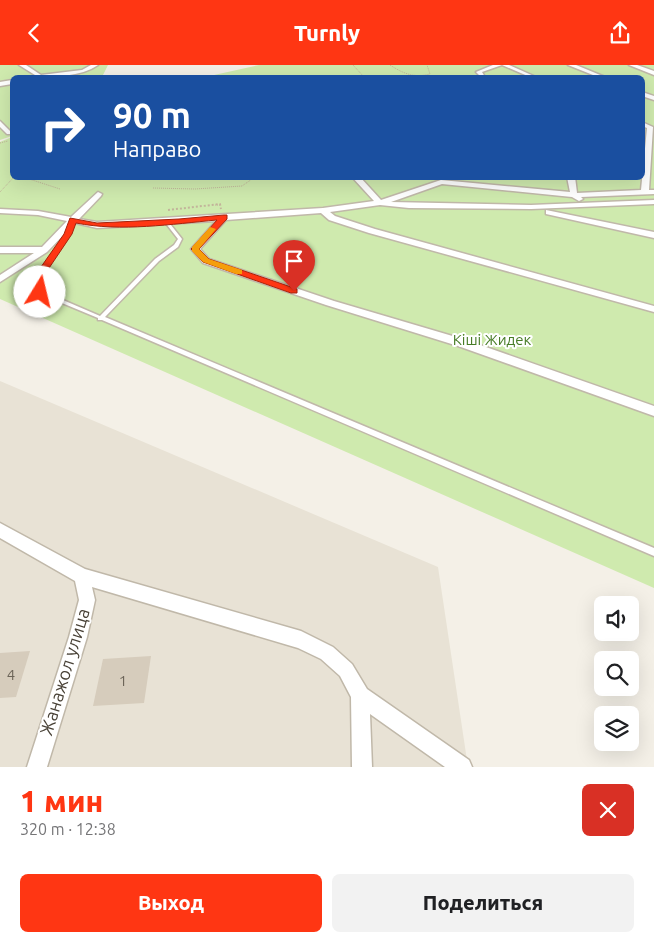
<!DOCTYPE html>
<html lang="ru">
<head>
<meta charset="utf-8">
<style>
	:root { --surface:#fff; --page:#f2f2f2; --text:#202124; --muted:#757577; --accent:#ff3613 }
	body { margin:0; font-family:Ubuntu,sans-serif; background:var(--page); color:var(--text); height:100vh; display:flex; flex-direction:column; font-size:19px; white-space:nowrap }
	* { box-sizing:border-box; margin:0 }
	p { font-size:16px; color:var(--muted) }
	.icon { flex:none; width:28px; height:28px; fill:none; stroke:currentColor; stroke-width:2; stroke-linecap:round; stroke-linejoin:round }
	.map { position:relative; height:702px; overflow:hidden }
	.sheet { display:flex; flex-direction:column; background:var(--surface); flex:1 }
	.sheet>* { flex:none }
	.hud { position:absolute; left:10px; top:10px; width:635px; height:105px; border-radius:8px; box-shadow:0 5px 20px #0002; background:#1a4fa0; color:#fff; overflow:hidden }
	.tools { position:absolute; left:594px; top:531px; display:grid; gap:10px }
	.tools a { display:grid; place-items:center; width:45px; height:45px; border-radius:8px; background:var(--surface); box-shadow:0 5px 20px #0002; font-size:25px }
	.pin { position:absolute; display:grid; place-items:center; width:42px; height:42px; color:#fff; margin:-51px -21px; border-radius:50% 50% 50% 0; rotate:-45deg; box-shadow:0 0 5px #0007 }
	.pin .icon { rotate:45deg }
	.me { position:absolute; width:55px; margin:-28px; rotate:9deg; stroke-linejoin:round; filter:drop-shadow(0 0 4px #0008) }
	.turn { display:flex; align-items:center; gap:18px; height:105px; padding:0 20px; font-size:22px }
	.turn .icon { width:65px; height:65px; stroke-width:2.5 }
	.turn b { display:block; font-size:35px; line-height:42px }
	.round { display:grid; place-items:center; flex:none; width:52px; height:52px; border-radius:8px; background:var(--page) }
	.head { display:flex; align-items:center; justify-content:space-between; height:85px; padding:0 20px }
	h1 { font-size:30px; font-weight:800; line-height:38px; color:var(--accent) }
	.button { display:flex; gap:10px; margin-top:auto; padding:10px 20px }
	.button a { flex:1; height:58px; border-radius:8px; background:var(--accent); color:#fff; font-size:20px; font-weight:800; line-height:58px; text-align:center }
	.button a+a { background:var(--page); color:var(--text) }
	header { display:flex; justify-content:space-between; align-items:center; height:65px; padding:0 20px; background:var(--accent); color:#fff; font-size:22px; font-weight:800 }
	.map>svg:first-child { display:block }
	.residential { fill:#e8e2d5 }
	.green { fill:#cfeaae }
	.building { fill:#d6ccbc }
	.lines { fill:none; stroke-linecap:round; stroke-linejoin:round }
	.service-casing { stroke:#c0b8a9; stroke-width:3 }
	.minor-casing { stroke:#c0b8a9; stroke-width:3 }
	.path-far1 { stroke:#c2b49a; stroke-width:1; stroke-dasharray:1 1; stroke-linecap:butt }
	.path { stroke:#c2b49a; stroke-width:2; stroke-dasharray:2 2; stroke-linecap:butt }
	.service { fill:#fff; fill-rule:evenodd }
	.minor { fill:#fff; fill-rule:evenodd }
	.route { fill:#ff3613; stroke:#a6230c }
	.slow { fill:#f59e0b }
	.labels { text-anchor:middle; stroke-width:4; stroke-linejoin:round; paint-order:stroke }
	.park-label { font-size:15px; fill:#477c26; stroke:#fff }
	.near-number-label { font-size:15px; fill:#6c6458 }
	.near-street-label { font-size:18px; fill:#484136; stroke:#fff }
</style>
</head>
<body>
<header><svg class="icon" aria-label="back" viewBox="0 0 24 24"><path d="M15 5l-7 7 7 7"/></svg>Turnly<svg class="icon" aria-label="share" viewBox="0 0 24 24"><path d="M12 15V3M7 8l5-5 5 5M5 13v7h14v-7"/></svg></header>
<div class="map">
<svg width="654" height="702" viewBox="0 0 654 702">
	<rect width="100%" height="100%" fill="#f4f0e7"/>
	<!-- residential -->
	<path class="residential" d="M0,316L438,502L468,702H0Z"/>
	<!-- green -->
	<g class="green">
		<path d="M0,0H108L102,12H12V71L0,75Z"/>
		<path d="M259,0H654V523L0,234V77L12,72V112H642V12H205Z"/>
	</g>
	<!-- building -->
	<g class="building">
		<path d="M30,586L16,632L0,633V588Z"/>
		<path d="M151,591L144,638L93,641L103,594Z"/>
	</g>
	<g class="lines">
		<!-- service casing -->
		<g class="service-casing">
			<path id="service" d="M72,155L75,156L70,169L40,212L42,226L100,251L155,194L174,180L178,174L164,156L167,155L182,174L178,182L159,196L105,252L654,483V491L102,255H98V253L38,228L36,212L66,169Z"/>
		</g>
		<!-- minor casing -->
		<g class="minor-casing">
			<g id="minor">
				<path d="M19,0H26L41,10L82,5L91,0H98C81,12 53,12 33,12L35,10Z"/>
				<path d="M493,0H509L536,12H530L502,0L482,7L485,12H481L476,7Z"/>
				<path d="M568,0H576L605,12H598Z"/>
				<path d="M629,0H637L654,6V10Z"/>
				<path d="M12,15V19L0,21V17Z"/>
				<path d="M642,27L654,31V35L642,31Z"/>
				<path d="M0,56L11,67V69H7L0,62Z"/>
				<path d="M642,57L653,62L649,125H654V129L581,132L583,134L579,136L572,132L442,119L391,137L531,140L654,135V139L531,144L409,143L380,140L330,147L335,151L375,164L654,241V247L369,168L329,155L321,148L226,155L200,184L209,194L334,236L466,275L654,341V351L458,281L326,240L203,198L191,184L216,156L97,163L75,158L47,187L0,217V210L34,188H0V182H42L67,156L38,150L0,148V144L38,146L71,152L98,127L102,129L101,131L79,154L97,157L323,143L374,136L352,112H360L381,135L441,115L570,127L567,112H575L577,128L641,125L647,63L642,61Z"/>
				<path d="M546,145L654,167V173L546,149Z"/>
				<path d="M0,458L85,504L301,566L333,582L352,599L367,624L469,695L472,702H445L370,649L372,702H352L351,632L340,611L321,594L298,583L92,522L95,535L87,572L47,702H27L69,572L79,535L75,516L0,473Z"/>
			</g>
		</g>
		<!-- path-far1 -->
		<g class="path-far1">
			<path d="M353,0L364,12"/>
			<path d="M390,0C404,9 414,13 430,9L427,0"/>
			<path d="M0,78L8,76"/>
			<path d="M23,112L60,124"/>
			<path d="M153,123L195,124L242,121L255,112"/>
			<path d="M0,127L14,112"/>
			<path d="M215,140H220"/>
		</g>
		<!-- path -->
		<path class="path" d="M168,145L220,139L221,144"/>
		<!-- service -->
		<use href="#service" class="service"/>
		<!-- minor -->
		<use href="#minor" class="minor"/>
	</g>
	<!-- route -->
	<path class="route" d="M224,150H227V154L199,184L209,194L297,224V228H291L203,197L191,184L217,155C172,159 121,167 76,158L72,169L43,212L45,227L40,230L36,227L34,212L64,169L70,153L97,158L179,154Z"/>
	<!-- slow -->
	<path class="slow" d="M210,162L216,164L199,184L209,194L242,205V209H236L203,197L192,186V182Z"/>
	<g class="labels">
		<!-- park labels -->
		<g class="park-label">
			<text x="492" y="280">Кіші Жидек</text>
		</g>
		<!-- near-number labels -->
		<g class="near-number-label">
			<text x="11" y="615">4</text>
			<text x="123" y="621">1</text>
		</g>
		<!-- near-street labels -->
		<g class="near-street-label">
			<text transform="translate(65 607) rotate(-73)" y="6">Жанажол улица</text>
		</g>
	</g>
</svg>
<div class="tools">
<a><svg class="icon" aria-label="sound" viewBox="0 0 24 24"><path d="M4 9h4l5-4v14l-5-4H4zM17 9q2 3 0 6"/></svg></a>
<a><svg class="icon" aria-label="search" viewBox="0 0 24 24"><circle cx="10" cy="10" r="6"/><path d="M15 15l6 6"/></svg></a>
<a><svg class="icon" aria-label="layers" viewBox="0 0 24 24"><path d="M12 4l9 5-9 5-9-5zM3 14l9 5 9-5"/></svg></a>
</div>
<div class="pin" style="left:294px;top:226px;background:#d93025"><svg class="icon" aria-label="arrive" viewBox="0 0 24 24"><path d="M6 21V4h12l-3 4 3 4H6"/></svg></div>
<svg class="me" style="left:40px;top:227px" viewBox="-20 -20 40 40"><circle r="19" fill="#fff"/><path d="M0-13L10 11 0 6-10 11z" fill="#ff3613"/></svg>
<div class="hud">
<div class="turn"><svg class="icon" aria-label="right" viewBox="0 0 24 24"><path d="M7 20v-9h11M14 6l5 5-5 5"/></svg><div><b>90 m</b>Направо</div></div>
</div>
</div>
<section class="sheet">
<div class="head"><div><h1>1 мин</h1><p>320 m · 12:38</p></div><a class="round" style="background:#d93025;color:#fff"><svg class="icon" aria-label="close" viewBox="0 0 24 24"><path d="M6 6l12 12M18 6L6 18"/></svg></a></div>
<div class="button"><a>Выход</a><a>Поделиться</a></div>
</section>
</body>
</html>
